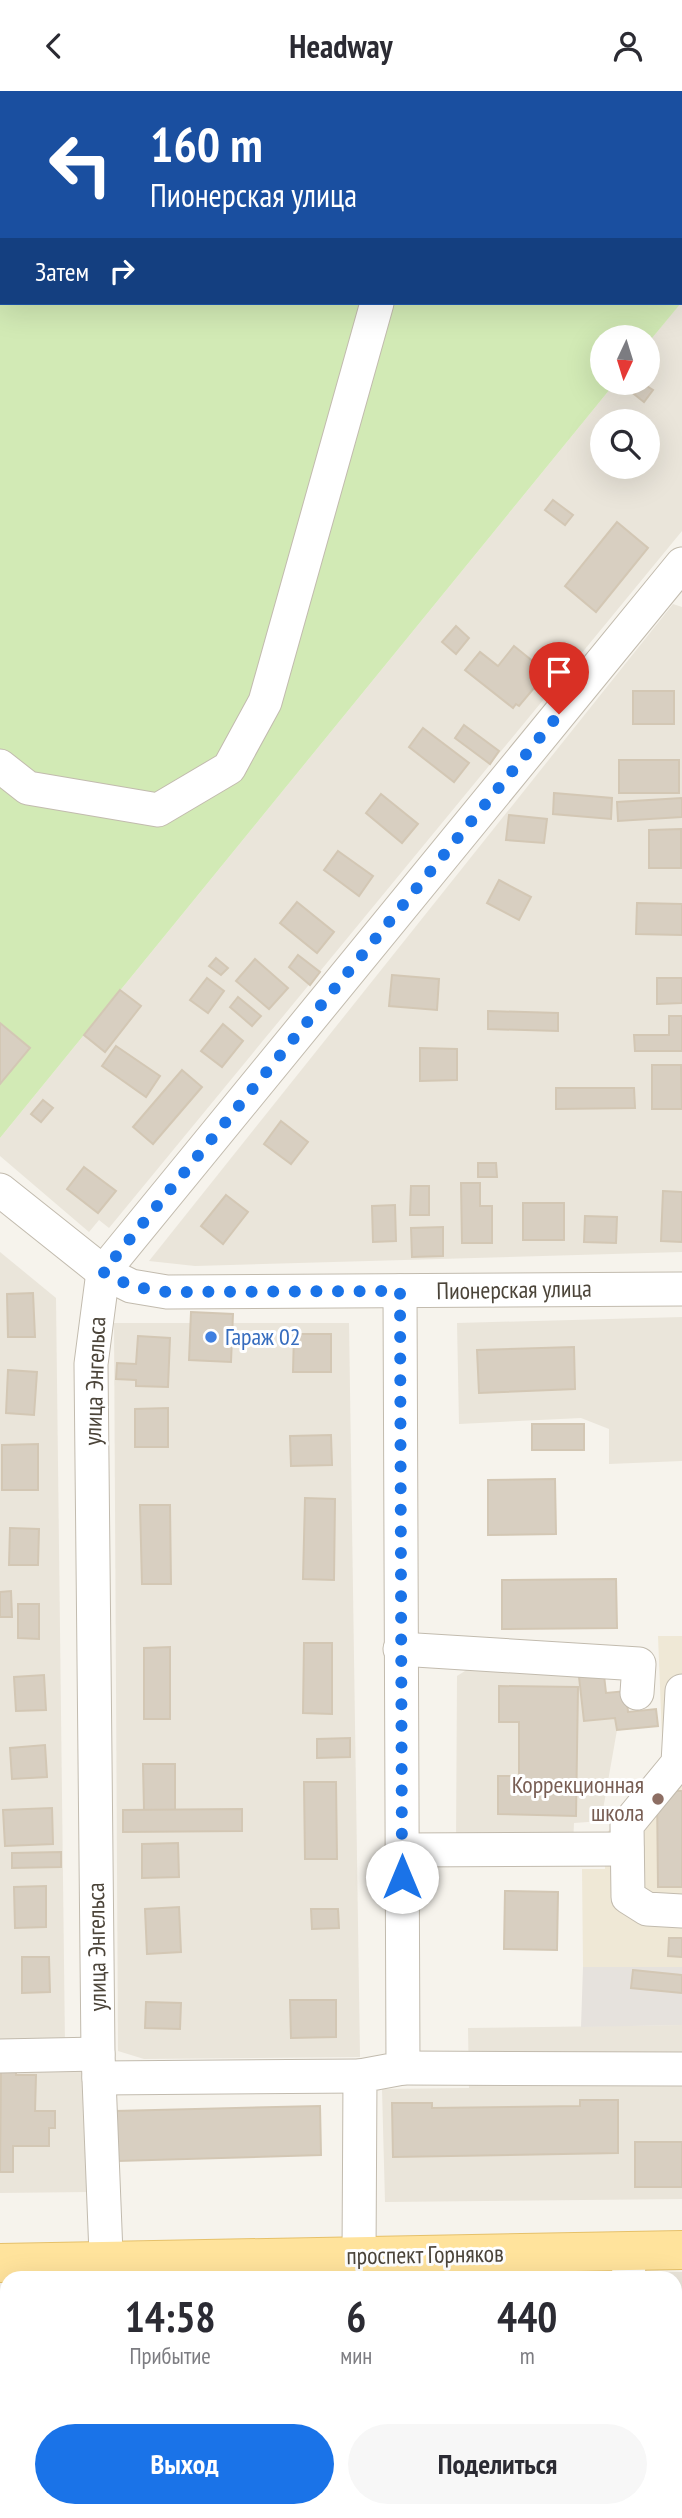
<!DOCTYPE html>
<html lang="ru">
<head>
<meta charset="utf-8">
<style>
	:root { --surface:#fff; --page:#f7f7f7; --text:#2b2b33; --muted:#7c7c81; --accent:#1a73e8 }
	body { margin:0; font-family:"PT Sans Narrow",sans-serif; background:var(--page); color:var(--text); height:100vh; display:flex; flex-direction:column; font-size:26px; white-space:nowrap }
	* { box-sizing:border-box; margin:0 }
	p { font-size:23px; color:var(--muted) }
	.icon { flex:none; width:38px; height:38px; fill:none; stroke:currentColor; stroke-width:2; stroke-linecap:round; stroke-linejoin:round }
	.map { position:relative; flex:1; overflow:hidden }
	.side { position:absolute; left:0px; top:2180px; width:682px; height:247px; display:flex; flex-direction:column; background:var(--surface); border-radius:21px 21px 0 0; box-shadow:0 7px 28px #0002 }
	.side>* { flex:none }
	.banner { position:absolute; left:0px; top:0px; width:682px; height:214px; box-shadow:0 7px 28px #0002; background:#1a4fa0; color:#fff; overflow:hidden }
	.needle { width:46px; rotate:184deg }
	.fabs { position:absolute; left:590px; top:234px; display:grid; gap:14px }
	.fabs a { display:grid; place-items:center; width:70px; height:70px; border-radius:50%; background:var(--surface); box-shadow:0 7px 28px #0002; font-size:35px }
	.pin { position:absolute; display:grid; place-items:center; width:60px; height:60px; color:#fff; margin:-72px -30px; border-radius:50% 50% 50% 0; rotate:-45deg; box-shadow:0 0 7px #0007 }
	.pin .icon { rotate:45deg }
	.me { position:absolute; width:77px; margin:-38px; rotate:0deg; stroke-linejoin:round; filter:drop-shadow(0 0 5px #0008) }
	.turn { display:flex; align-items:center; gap:24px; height:147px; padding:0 35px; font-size:32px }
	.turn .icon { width:91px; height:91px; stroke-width:2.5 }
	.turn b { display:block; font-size:49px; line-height:60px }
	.then { display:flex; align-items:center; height:66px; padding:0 35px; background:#0003; gap:14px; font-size:26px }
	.eta { display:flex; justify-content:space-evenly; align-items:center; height:119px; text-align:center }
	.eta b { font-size:42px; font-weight:600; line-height:49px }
	.cta { display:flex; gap:14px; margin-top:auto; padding:14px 35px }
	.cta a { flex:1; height:80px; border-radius:42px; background:var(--accent); color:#fff; font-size:28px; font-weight:600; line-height:80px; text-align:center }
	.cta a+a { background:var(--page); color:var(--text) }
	header { display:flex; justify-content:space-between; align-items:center; height:91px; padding:0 35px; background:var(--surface); font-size:32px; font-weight:600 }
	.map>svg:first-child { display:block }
	.residential { fill:#eae5da; fill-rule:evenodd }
	.industrial { fill:#e6e2dd }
	.education { fill:#efe8d6 }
	.green { fill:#d2eab5 }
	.building { fill:#d8cfc1; stroke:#d3c7b4; stroke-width:2 }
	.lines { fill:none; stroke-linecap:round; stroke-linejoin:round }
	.minor-casing { stroke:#c2bbae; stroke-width:35 }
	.major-casing { stroke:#e6c16a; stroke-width:40 }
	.minor { stroke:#fff; stroke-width:33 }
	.major { stroke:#ffe39c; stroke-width:38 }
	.route { stroke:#1a73e8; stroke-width:12; stroke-dasharray:0 21.6 }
	.shop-dot { fill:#3f7fe0; stroke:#fff; stroke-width:2.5 }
	.education-dot { fill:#8d6e63; stroke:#fff; stroke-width:2.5 }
	.labels { text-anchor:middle; stroke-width:6; stroke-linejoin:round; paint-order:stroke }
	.street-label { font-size:24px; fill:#4b4439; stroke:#fff }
	.shop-label { font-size:24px; fill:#366cbe; stroke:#fff; text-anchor:start }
	.education-label { font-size:24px; fill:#785e54; stroke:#fff; text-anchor:end }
</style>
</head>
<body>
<header><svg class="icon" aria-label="back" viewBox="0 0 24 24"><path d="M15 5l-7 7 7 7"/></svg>Headway<svg class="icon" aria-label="person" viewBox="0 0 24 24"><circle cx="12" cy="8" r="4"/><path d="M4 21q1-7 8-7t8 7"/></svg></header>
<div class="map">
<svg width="682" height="2427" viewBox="0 0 682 2427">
	<rect width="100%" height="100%" fill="#f6f3ec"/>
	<!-- residential -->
	<g class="residential">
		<path d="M682,210V440L109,1137L99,1129L89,1141L0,1065V1047L615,292H648V252ZM602,331H648V376H602Z"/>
		<path d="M673,513L682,516V1161L195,1175L149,1170Z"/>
		<path d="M0,1161L56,1207L65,1953L0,1955Z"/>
		<path d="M682,1226V1370L609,1373V1338L581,1327L459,1333L457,1232Z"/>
		<path d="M114,1232H349L360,1966L144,1968L118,1960Z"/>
		<path d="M481,1570L579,1586L584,1630L615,1627L617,1639L601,1730L574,1732L573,1754H456L457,1585Z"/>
		<path d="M682,1934V2108L385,2111L382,1998L469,1997L468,1937Z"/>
		<path d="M84,1974L90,2101L0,2102V1975Z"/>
		<path d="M639,2181H682V2427H535V2420H676V2188L624,2187Z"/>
		<path d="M0,2249H7V2420H93V2427H0Z"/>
		<path d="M137,2420H438L435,2427H138Z"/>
	</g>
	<!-- industrial -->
	<path class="industrial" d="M583,1876H682V1934L581,1936Z"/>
	<!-- education -->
	<path class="education" d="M658,1545H682V1876H583L582,1778H605L606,1743L663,1672Z"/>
	<!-- green -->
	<path class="green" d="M0,0L483,2H2V212H681L648,252V247H602V292H615L0,1047Z"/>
	<!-- building -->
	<g class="building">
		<path d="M595,0H682V72L681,2Z"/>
		<path d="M642,292L653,299L644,311L634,303Z"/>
		<path d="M553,409L573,424L565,434L545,419Z"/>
		<path d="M617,431L648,457L596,521L565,495Z"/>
		<path d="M456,535L469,547L456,563L442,551Z"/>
		<path d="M514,555L535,572L542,562L566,580L545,606L534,597L519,615L516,613L513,617L465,579L480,561L498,575Z"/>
		<rect x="633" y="600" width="41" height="33"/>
		<path d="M464,634L499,660L490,673L455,647Z"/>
		<path d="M423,637L469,672L454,691L409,656Z"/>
		<rect x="619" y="669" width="60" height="33"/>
		<path d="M554,702L612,707L611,728L553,723Z"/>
		<path d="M381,703L418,733L402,752L366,722Z"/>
		<path d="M682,707V726L618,730L617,711Z"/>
		<path d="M509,724L547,728L544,752L506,749Z"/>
		<path d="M681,738V777H649V739Z"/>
		<path d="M338,760L373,785L359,805L324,779Z"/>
		<path d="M499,789L531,806L519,829L487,812Z"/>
		<path d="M297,811L334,841L317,862L280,832Z"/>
		<path d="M637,812L682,813V844L636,843Z"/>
		<path d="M298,864L320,881L310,894L289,876Z"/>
		<path d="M216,867L228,877L221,884L209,875Z"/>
		<path d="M255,868L288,897L269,918L236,890Z"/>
		<path d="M392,884L439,888L437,919L389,915Z"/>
		<path d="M207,887L224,900L208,922L190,909Z"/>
		<path d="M657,887H682V912L657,913Z"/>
		<path d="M120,899L141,915L105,961L84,944Z"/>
		<path d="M238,906L261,925L252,935L230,916Z"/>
		<path d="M488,920L558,922V940L488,938Z"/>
		<path d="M669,925H682V960H635L634,944H669Z"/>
		<path d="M0,932L30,957L0,993Z"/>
		<path d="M223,933L243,950L222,976L201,960Z"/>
		<path d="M116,955L160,985L146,1006L102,975Z"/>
		<path d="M420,957L457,958V989L420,990Z"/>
		<path d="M652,974H681L682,1018H652Z"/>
		<path d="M182,979L202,996L153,1053L133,1036Z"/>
		<path d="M556,997H634L635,1017L556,1018Z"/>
		<path d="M43,1009L53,1017L41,1031L31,1023Z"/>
		<path d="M281,1030L308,1051L291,1073L264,1053Z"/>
		<path d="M478,1072H496L497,1086H478Z"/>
		<path d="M84,1076L116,1100L98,1122L67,1098Z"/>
		<path d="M461,1092H480V1115H492V1152H462Z"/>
		<path d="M411,1095H429V1124H410Z"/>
		<path d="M663,1100L682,1101V1151L661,1150Z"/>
		<path d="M226,1104L248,1121L223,1153L201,1135Z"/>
		<rect x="523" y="1112" width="41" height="37"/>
		<path d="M395,1114L396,1150L373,1151L372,1115Z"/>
		<path d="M585,1125L617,1126L616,1152L584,1151Z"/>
		<path d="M443,1136V1165L412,1166L411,1137Z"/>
		<path d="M33,1202L35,1246H8L7,1203Z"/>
		<path d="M191,1221L233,1223L231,1271L189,1269Z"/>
		<path d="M294,1243H331V1281H293Z"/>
		<path d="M138,1245L170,1247L168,1296L136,1295V1289L116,1288L117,1272L136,1273Z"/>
		<path d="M574,1256L575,1298L479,1302L477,1259Z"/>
		<path d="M8,1279L37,1281L34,1324L6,1322Z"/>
		<path d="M168,1317V1356H135V1318Z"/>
		<rect x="532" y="1333" width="52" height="26"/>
		<path d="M331,1344L332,1374L291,1375L290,1345Z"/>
		<path d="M38,1353V1399H2V1354Z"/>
		<path d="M555,1388L556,1443L488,1444V1389Z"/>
		<path d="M305,1407L335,1408L334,1489L303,1488Z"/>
		<path d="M140,1414H170L171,1493H142Z"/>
		<path d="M10,1437L39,1438L38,1474H9Z"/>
		<path d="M616,1488L617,1537L502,1538V1489Z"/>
		<path d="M11,1500L12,1526H0V1501Z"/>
		<path d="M18,1513H39V1548L18,1547Z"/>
		<path d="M304,1552H332V1623L303,1622Z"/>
		<path d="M170,1556V1628H144V1557Z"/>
		<path d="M44,1584L46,1619L16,1620L14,1586Z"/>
		<path d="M604,1584L606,1602L626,1600L628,1621L656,1618L658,1635L617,1639L615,1627L584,1630L579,1586Z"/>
		<path d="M499,1595L578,1596L576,1725L498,1723V1685H519V1631H499Z"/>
		<path d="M350,1647V1666L317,1667V1648Z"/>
		<path d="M45,1654L47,1686L12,1688L10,1657Z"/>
		<path d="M143,1673H175V1719H144Z"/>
		<path d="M304,1691H336L337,1768H305Z"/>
		<path d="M657,1700H682V1796H658Z"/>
		<path d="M52,1717L53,1753L5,1755L3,1719Z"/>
		<path d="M242,1718V1740L123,1741V1719Z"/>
		<path d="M178,1752L179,1786L142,1787V1753Z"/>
		<path d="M61,1761V1776L12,1777V1762Z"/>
		<path d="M46,1795V1836L15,1837L14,1796Z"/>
		<path d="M505,1800L558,1801L557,1859L504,1858Z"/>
		<path d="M179,1816L181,1861L147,1863L145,1818Z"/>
		<path d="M311,1818H338L339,1837L312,1838Z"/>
		<path d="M669,1847H682V1866L668,1865Z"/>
		<path d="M22,1866H49L50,1901L22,1902Z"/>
		<path d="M633,1879L682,1884V1902L631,1897Z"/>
		<path d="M290,1909H336V1946L291,1947Z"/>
		<path d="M146,1911L181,1912L180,1938L145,1937Z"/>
		<path d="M1,1978L16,1979V1984H36L35,2020H55V2037H49V2055H13V2081H0Z"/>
		<path d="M580,2009H618V2062L393,2066L392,2012H432V2017L580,2015Z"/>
		<path d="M320,2015L321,2064L118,2070L116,2020Z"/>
		<rect x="635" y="2051" width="47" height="45"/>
		<rect x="676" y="2203" width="6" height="46"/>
		<path d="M0,2299L7,2305V2420H31V2427H0Z"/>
		<path d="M0,2334L7,2341V2420H31V2427H0Z"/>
		<rect x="563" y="2420" width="54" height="7"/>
	</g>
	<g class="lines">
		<!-- minor casing -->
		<g class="minor-casing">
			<g id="minor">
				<path d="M274,0L276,2"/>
				<path d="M0,675L28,697L158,719L229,677L265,611L377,212"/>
				<path d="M0,1099L103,1181L131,1195L167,1201L682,1198"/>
				<path d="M400,1558L639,1573L637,1602"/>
				<path d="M682,1600L678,1672L627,1734L628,1806L647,1818L682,1820"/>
				<path d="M402,1759L627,1758"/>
				<path d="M0,1965L98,1963"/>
				<path d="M403,1977L682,1978"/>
				<path d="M99,1987L360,1985"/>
				<path d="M628,2160L629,2188"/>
				<path d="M359,2165L360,1985L403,1977L400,1200"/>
				<path d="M107,2188L98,1963L91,1273L103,1181L682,473"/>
				<path d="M111,2420V2427"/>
				<path d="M631,2420V2427"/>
				<path d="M465,2427L466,2420"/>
			</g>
		</g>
		<!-- major casing -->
		<g class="major-casing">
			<path id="major" d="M0,2172L682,2159"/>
		</g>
		<!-- minor -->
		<use href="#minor" class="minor"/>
		<!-- major -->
		<use href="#major" class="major"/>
	</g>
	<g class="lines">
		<!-- route -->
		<path class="route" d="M402,1786L400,1200L167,1201L131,1195L103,1181L559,623"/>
	</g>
	<!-- markers -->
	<circle class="shop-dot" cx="211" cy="1246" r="7"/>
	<circle class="education-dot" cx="658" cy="1708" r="7"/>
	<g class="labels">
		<!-- street labels -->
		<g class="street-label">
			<text transform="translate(514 1199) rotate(-1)" y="8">Пионерская улица</text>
			<text transform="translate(95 1290) rotate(-88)" y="8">улица Энгельса</text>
			<text transform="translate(97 1856) rotate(-91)" y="8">улица Энгельса</text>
			<text transform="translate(425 2164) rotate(-1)" y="8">проспект Горняков</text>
		</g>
		<!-- shop labels -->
		<g class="shop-label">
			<text x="225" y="1254">Гараж 02</text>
		</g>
		<!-- education labels -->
		<g class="education-label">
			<text x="644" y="1702">Коррекционная<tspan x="644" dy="28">школа</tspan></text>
		</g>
	</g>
</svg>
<div class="fabs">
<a><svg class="needle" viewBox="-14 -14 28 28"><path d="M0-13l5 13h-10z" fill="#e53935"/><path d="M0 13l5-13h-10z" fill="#7c7c81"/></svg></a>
<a><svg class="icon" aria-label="search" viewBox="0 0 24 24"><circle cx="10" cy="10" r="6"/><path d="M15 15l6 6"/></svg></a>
</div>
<div class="pin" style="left:559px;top:623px;background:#d93025"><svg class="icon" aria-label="arrive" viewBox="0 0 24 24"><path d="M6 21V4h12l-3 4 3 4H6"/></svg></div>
<svg class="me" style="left:402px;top:1786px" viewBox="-20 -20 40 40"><circle r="19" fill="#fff"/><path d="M0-13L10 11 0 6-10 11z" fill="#1a73e8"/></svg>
<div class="banner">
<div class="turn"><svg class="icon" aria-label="left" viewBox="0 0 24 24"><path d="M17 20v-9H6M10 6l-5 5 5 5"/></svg><div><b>160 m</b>Пионерская улица</div></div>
<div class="then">Затем<svg class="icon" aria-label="right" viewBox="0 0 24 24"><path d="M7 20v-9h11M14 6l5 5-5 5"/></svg></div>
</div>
<section class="side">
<div class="eta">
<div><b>14:58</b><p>Прибытие</p></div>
<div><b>6</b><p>мин</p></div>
<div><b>440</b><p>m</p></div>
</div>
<div class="cta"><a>Выход</a><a>Поделиться</a></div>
</section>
</div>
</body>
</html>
